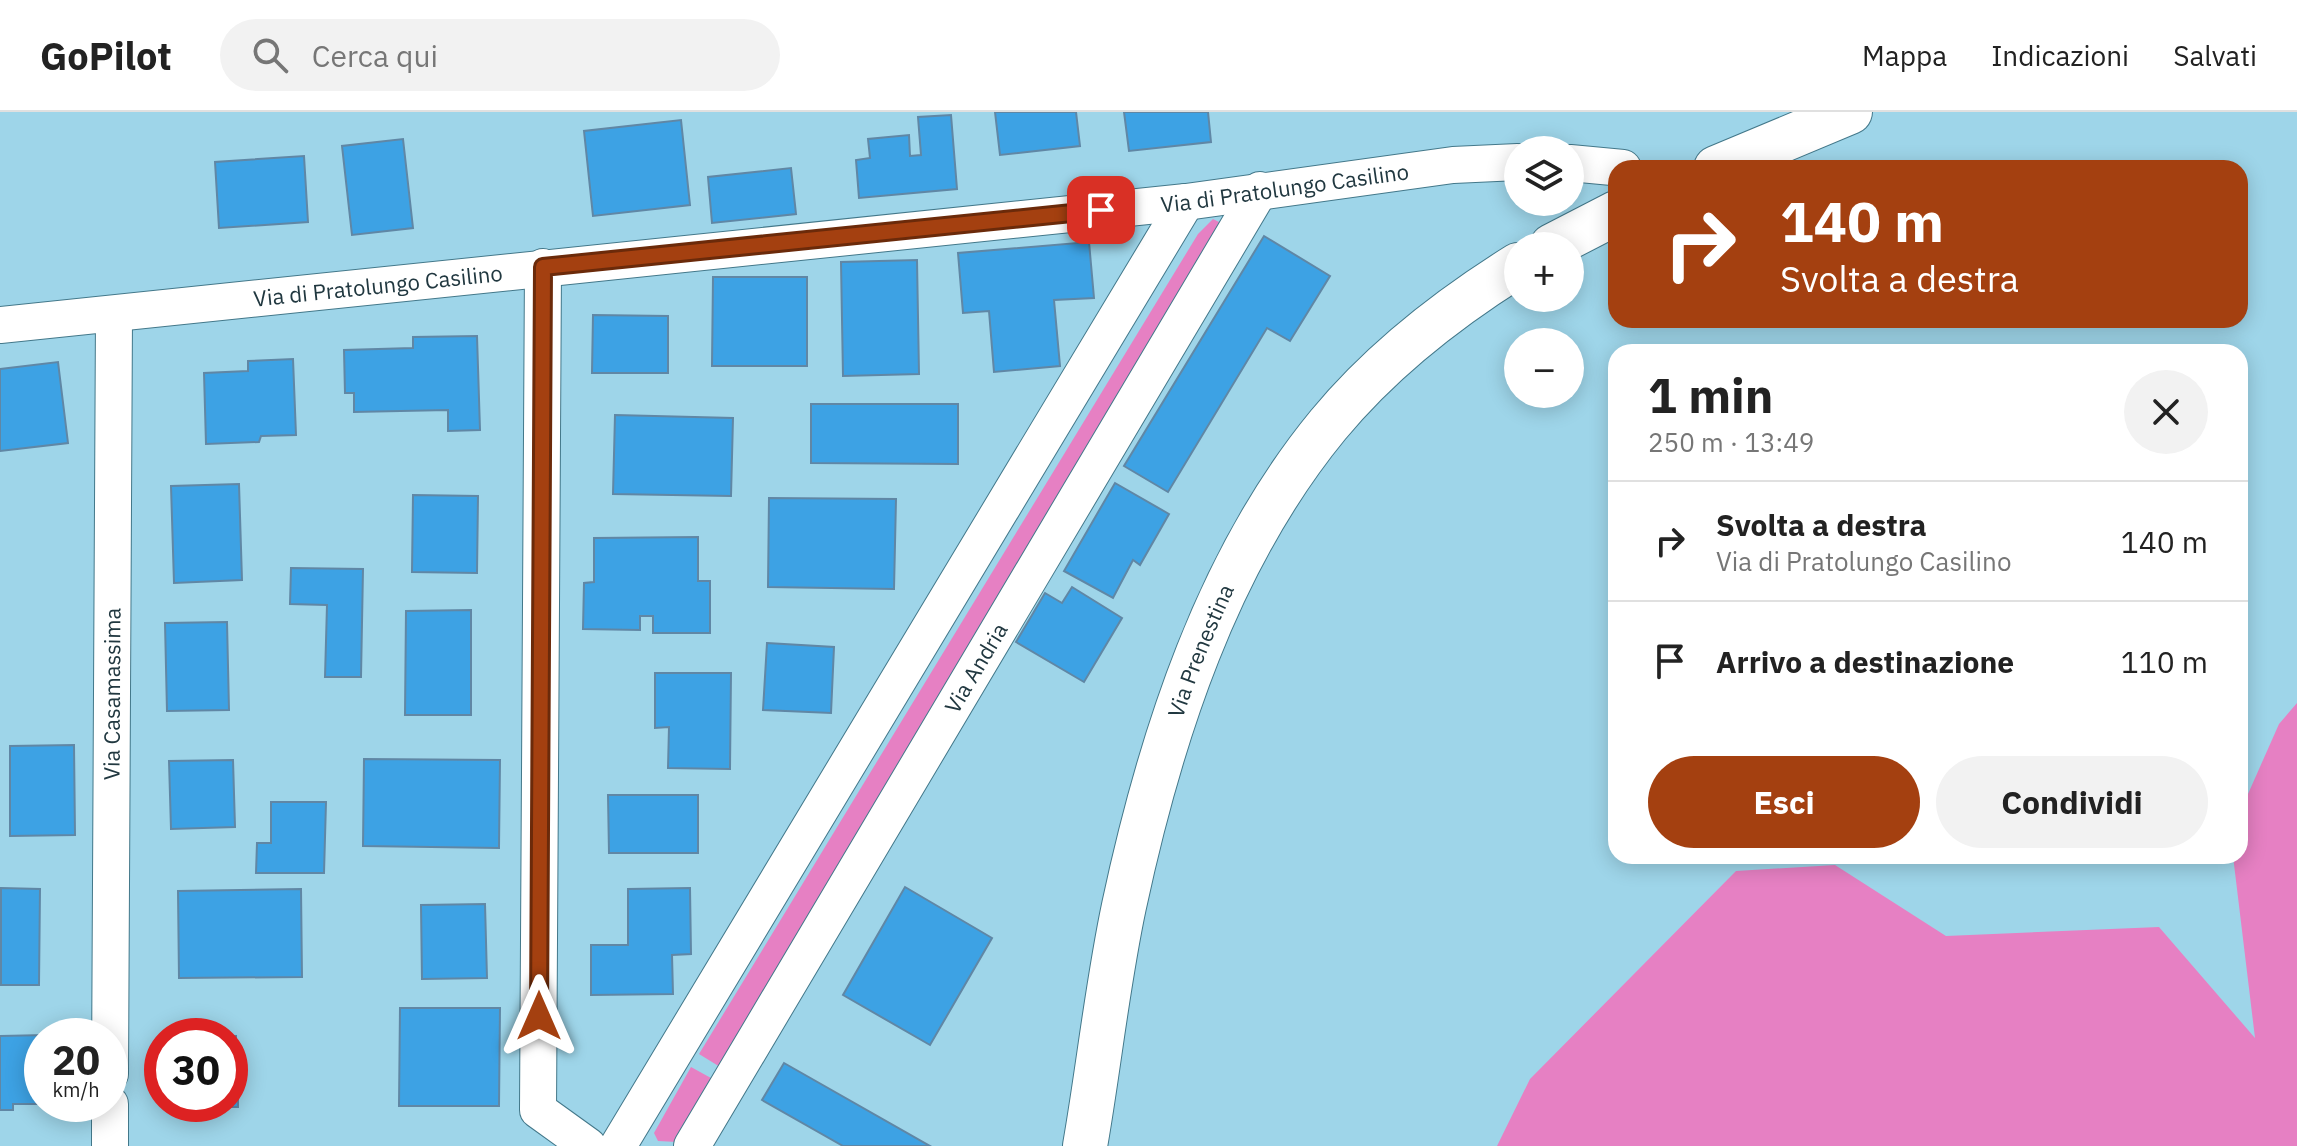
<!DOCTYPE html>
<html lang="it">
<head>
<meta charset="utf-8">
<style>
	:root { --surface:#fff; --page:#f2f2f2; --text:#222; --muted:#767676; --line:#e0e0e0; --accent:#a44010 }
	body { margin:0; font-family:"IBM Plex Sans",sans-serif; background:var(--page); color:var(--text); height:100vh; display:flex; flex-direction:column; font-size:30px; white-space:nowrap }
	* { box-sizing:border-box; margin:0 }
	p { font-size:26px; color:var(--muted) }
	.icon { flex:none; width:44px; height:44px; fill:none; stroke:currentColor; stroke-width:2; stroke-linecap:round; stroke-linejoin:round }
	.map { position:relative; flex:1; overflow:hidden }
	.drawer { position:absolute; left:1608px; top:232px; width:640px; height:520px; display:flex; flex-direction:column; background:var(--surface); border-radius:24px; box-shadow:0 4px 20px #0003 }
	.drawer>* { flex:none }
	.banner { position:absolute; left:1608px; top:48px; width:640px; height:168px; border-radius:24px; box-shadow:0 4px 20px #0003; background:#a44010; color:#fff; overflow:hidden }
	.controls { position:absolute; left:1504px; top:24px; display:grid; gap:16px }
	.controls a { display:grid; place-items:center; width:80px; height:80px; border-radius:50%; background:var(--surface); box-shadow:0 4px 20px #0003; font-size:40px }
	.speed { position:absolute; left:24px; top:906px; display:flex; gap:16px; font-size:40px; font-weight:700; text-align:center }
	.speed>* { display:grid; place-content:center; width:104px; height:104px; border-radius:50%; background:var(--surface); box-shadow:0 4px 20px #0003; line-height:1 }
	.speed small { font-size:20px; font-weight:400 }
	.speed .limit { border:12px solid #d22; background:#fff; color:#111 }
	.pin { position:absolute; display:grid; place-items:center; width:68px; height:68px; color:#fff; margin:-34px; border-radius:16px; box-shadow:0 4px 12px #0006 }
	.me { position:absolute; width:88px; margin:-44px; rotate:0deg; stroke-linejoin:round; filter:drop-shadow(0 0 6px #0008) }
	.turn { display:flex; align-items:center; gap:28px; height:168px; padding:0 40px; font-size:36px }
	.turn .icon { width:104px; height:104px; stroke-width:2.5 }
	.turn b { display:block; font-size:56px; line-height:68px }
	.round { display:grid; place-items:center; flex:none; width:84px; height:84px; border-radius:42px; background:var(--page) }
	.summary { display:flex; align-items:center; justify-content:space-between; height:136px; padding:0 40px }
	h1 { font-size:48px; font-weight:700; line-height:60px }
	.button { display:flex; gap:16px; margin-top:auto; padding:16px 40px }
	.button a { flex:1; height:92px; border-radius:48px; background:var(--accent); color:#fff; font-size:32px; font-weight:700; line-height:92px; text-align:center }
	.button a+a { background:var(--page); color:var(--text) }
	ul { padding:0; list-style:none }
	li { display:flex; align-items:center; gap:24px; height:120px; padding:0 40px; border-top:2px solid var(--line) }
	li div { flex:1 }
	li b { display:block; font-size:30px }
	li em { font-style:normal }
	header { display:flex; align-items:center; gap:48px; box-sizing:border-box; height:112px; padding:0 40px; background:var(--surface); border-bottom:2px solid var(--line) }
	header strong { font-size:38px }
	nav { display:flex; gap:44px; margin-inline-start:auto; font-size:28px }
	.search { width:560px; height:72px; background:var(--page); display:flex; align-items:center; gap:20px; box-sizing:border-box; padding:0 28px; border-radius:44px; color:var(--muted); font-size:30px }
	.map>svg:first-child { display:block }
	.green { fill:#e680c3 }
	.building { fill:#3da2e4; stroke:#6087a5; stroke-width:2 }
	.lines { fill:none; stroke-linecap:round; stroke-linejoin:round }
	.minor-casing { stroke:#43788a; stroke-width:38 }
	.major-casing { stroke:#43788a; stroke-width:46 }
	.minor { stroke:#fff; stroke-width:36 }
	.major { stroke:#fff; stroke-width:44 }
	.route-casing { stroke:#6b2a0a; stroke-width:20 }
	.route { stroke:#a44010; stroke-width:14 }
	.labels { text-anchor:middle; stroke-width:6; stroke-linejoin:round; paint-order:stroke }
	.street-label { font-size:22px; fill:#213840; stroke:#9ed5e9 }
</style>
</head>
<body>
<header>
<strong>GoPilot</strong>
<div class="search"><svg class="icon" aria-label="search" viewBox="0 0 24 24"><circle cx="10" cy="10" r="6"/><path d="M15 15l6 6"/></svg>Cerca qui</div>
<nav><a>Mappa</a><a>Indicazioni</a><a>Salvati</a></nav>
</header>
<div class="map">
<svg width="2297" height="1034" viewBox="0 0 2297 1034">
	<rect width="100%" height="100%" fill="#9ed5e9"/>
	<!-- green -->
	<g class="green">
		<path d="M1213,107L1225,113L725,958L699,942L1198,122Z"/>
		<path d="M2297,591V1034H1497L1530,967L1736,759L1835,753L1946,824L2159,815L2255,926L2233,744H2240V700L2279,612Z"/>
		<path d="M691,955L720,971L677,1030L658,1029L654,1021Z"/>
	</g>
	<!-- building -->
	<g class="building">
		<path d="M995,0H1076L1080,34L1000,43Z"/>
		<path d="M1124,0H1208L1211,30L1129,39Z"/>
		<path d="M951,3L957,77L859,86L856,48L870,46L868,27L909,23L910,44L921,43L918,5Z"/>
		<path d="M681,8L690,93L593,104L584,19Z"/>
		<path d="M403,27L413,116L352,123L342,34Z"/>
		<path d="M304,44L308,110L219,116L215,50Z"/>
		<path d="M791,56L796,102L712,111L708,65Z"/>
		<path d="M1264,124L1330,164L1290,229L1267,216L1168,380L1124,354Z"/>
		<path d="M1089,130L1094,186L1054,188L1060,254L994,260L989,199L963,201L958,141Z"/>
		<path d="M917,148L919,262L843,264L841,150Z"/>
		<path d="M713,165H807V254H712Z"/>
		<path d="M593,203L668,204V261H592Z"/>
		<path d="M477,224L480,318L448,319V298L354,300V281H345L344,238L413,236V225Z"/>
		<path d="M293,247L296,323L261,324L259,330L206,332L204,261L248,259V249Z"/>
		<path d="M58,250L68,331L0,339V257Z"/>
		<path d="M811,292H958V352L811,351Z"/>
		<path d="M615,303L733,306L731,384L613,382Z"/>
		<path d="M1115,371L1169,402L1140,453L1133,448L1113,486L1064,459Z"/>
		<path d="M239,372L242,468L174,471L171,374Z"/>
		<path d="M413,383L478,384L477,461L412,460Z"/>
		<path d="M769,386L896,387L894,477L768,475Z"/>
		<path d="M698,425V469H710V521H653V504H640V518L583,517L584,471L594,470V426Z"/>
		<path d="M291,456L363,457L361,565H325L327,493L290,492Z"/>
		<path d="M1072,475L1122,506L1084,570L1016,530L1045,481L1062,491Z"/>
		<path d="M471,498V603H405L406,499Z"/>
		<path d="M227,510L229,598L167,599L165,511Z"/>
		<path d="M767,531L834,535L831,601L763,598Z"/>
		<path d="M655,561H731L730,657L668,656L669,615L655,616Z"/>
		<path d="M74,633L75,723L10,724V634Z"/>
		<path d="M364,647L500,648L499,736L363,734Z"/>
		<path d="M233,648L235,715L171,717L169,649Z"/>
		<path d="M608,683H698V741H609Z"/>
		<path d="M271,690H326L324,761H256L257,731H271Z"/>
		<path d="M905,775L992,826L930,933L843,883Z"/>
		<path d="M1,776L40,777L39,873H1Z"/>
		<path d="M690,776L691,842L672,843L673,882L591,883V833H628V777Z"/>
		<path d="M301,777L302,865L179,866L178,779Z"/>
		<path d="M485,792L487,866L422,867L421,793Z"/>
		<path d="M400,896H500L499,994H399Z"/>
		<path d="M47,923L42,924V992H13V998H0V924Z"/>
		<path d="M175,923L236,924L235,960L230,959V924Z"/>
		<path d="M784,951L930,1034H843L762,988Z"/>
		<path d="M230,967H238V995H174L230,992Z"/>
	</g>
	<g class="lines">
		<!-- minor casing -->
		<g class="minor-casing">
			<g id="minor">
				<path d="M1570,51L1623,56"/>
				<path d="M543,155L538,998L588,1034"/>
				<path id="s1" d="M0,213L1186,90L1453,53L1518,50"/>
				<path id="s2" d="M110,962L114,203"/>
				<path d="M110,1034V992"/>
				<path d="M618,1034L1186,90"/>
				<path id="s3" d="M692,1034L1260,78"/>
			</g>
		</g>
		<!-- major casing -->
		<g class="major-casing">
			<g id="major">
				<path d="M1716,56L1850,0"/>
				<path d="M1552,134L1616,101"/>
				<path id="s4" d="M1085,1034C1099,954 1107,874 1124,794C1160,626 1217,448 1328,313C1380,250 1449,196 1518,153"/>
			</g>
		</g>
		<!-- minor -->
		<use href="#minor" class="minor"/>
		<!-- major -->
		<use href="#major" class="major"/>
	</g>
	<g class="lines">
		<!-- route casing -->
		<g class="route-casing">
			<path id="route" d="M539,904L543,155L1101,98"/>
		</g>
		<!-- route -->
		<use href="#route" class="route"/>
	</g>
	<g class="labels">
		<!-- street labels -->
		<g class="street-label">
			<text dy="8" stroke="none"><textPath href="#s1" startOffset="1292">Via di Pratolungo Casilino</textPath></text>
			<text dy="8" stroke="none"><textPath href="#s1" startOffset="380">Via di Pratolungo Casilino</textPath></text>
			<text dy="8" stroke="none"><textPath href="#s4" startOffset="510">Via Prenestina</textPath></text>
			<text dy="8" stroke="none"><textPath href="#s3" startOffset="556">Via Andria</textPath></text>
			<text dy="8" stroke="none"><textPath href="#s2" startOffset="380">Via Casamassima</textPath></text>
		</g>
	</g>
</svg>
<div class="controls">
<a><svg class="icon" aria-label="layers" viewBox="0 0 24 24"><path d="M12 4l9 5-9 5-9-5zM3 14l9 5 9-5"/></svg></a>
<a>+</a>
<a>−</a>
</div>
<div class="speed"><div>20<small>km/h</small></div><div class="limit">30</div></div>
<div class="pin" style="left:1101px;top:98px;background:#d93025"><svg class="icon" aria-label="arrive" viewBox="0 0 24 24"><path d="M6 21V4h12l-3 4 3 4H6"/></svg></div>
<svg class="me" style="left:539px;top:904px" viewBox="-20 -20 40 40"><path d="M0-17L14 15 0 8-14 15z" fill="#a44010" stroke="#fff" stroke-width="4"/></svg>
<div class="banner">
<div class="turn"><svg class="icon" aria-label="right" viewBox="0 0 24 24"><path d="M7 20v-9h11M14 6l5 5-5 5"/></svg><div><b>140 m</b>Svolta a destra</div></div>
</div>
<section class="drawer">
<div class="summary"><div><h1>1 min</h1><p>250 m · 13:49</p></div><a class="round"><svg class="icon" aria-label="close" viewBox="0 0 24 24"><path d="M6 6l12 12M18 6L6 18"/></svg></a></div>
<ul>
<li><svg class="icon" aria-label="right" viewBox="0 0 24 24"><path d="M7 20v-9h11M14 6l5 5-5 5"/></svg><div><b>Svolta a destra</b><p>Via di Pratolungo Casilino</p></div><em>140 m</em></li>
<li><svg class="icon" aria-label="arrive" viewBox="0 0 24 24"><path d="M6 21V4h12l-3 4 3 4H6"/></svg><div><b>Arrivo a destinazione</b></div><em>110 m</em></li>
</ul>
<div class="button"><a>Esci</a><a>Condividi</a></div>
</section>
</div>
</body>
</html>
